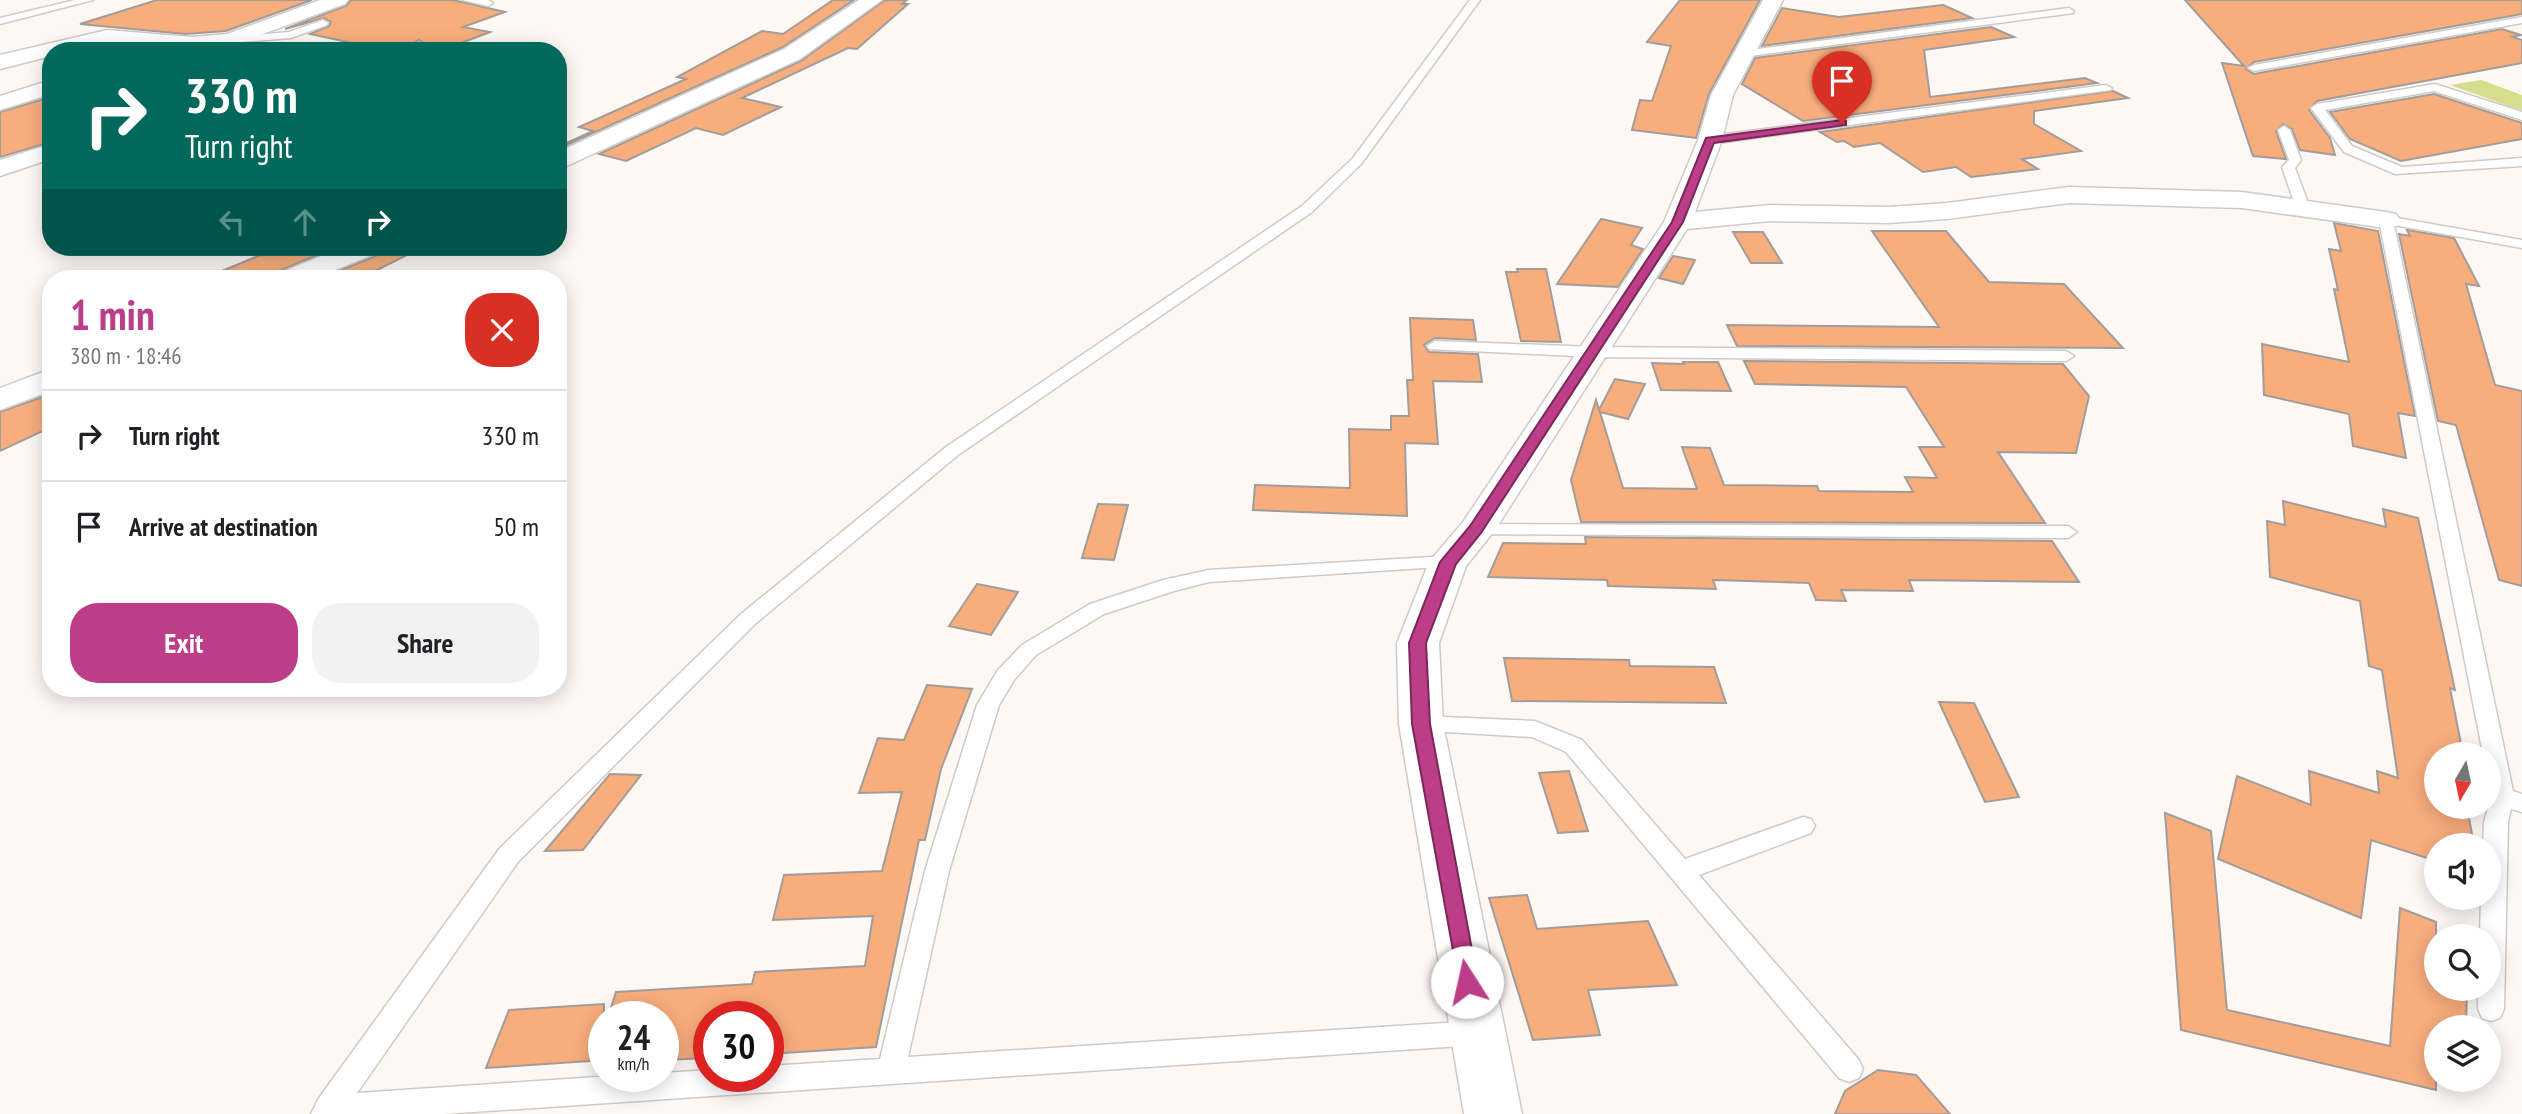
<!DOCTYPE html>
<html lang="en">
<head>
<meta charset="utf-8">
<style>
	:root { --surface:#fff; --page:#f2f2f2; --text:#202124; --muted:#757577; --line:#e0e0e0; --accent:#bc3d88 }
	body { margin:0; font-family:"PT Sans Narrow",sans-serif; background:var(--page); color:var(--text); height:100vh; display:flex; flex-direction:column; font-size:26px; white-space:nowrap }
	* { box-sizing:border-box; margin:0 }
	p { font-size:23px; color:var(--muted) }
	.icon { flex:none; width:38px; height:38px; fill:none; stroke:currentColor; stroke-width:2; stroke-linecap:round; stroke-linejoin:round }
	.map { position:relative; flex:1; overflow:hidden }
	.side { position:absolute; left:42px; top:270px; width:525px; height:427px; display:flex; flex-direction:column; background:var(--surface); border-radius:28px; box-shadow:0 4px 18px #0003 }
	.side>* { flex:none }
	.top-card { position:absolute; left:42px; top:42px; width:525px; height:214px; border-radius:28px; box-shadow:0 4px 18px #0003; background:#00695c; color:#fff; overflow:hidden }
	.needle { width:46px; rotate:189deg }
	.controls { position:absolute; left:2424px; top:742px; display:grid; gap:14px }
	.controls a { display:grid; place-items:center; width:77px; height:77px; border-radius:50%; background:var(--surface); box-shadow:0 4px 18px #0003; font-size:35px }
	.speed { position:absolute; left:588px; top:1001px; display:flex; gap:14px; font-size:35px; font-weight:700; text-align:center }
	.speed>* { display:grid; place-content:center; width:91px; height:91px; border-radius:50%; background:var(--surface); box-shadow:0 4px 18px #0003; line-height:1 }
	.speed small { font-size:18px; font-weight:400 }
	.speed .limit { border:10px solid #d22; background:#fff; color:#111 }
	.pin { position:absolute; display:grid; place-items:center; width:60px; height:60px; color:#fff; margin:-72px -30px; border-radius:50% 50% 50% 0; rotate:-45deg; box-shadow:0 0 7px #0007 }
	.pin .icon { rotate:45deg }
	.me { position:absolute; width:77px; margin:-38px; rotate:350deg; stroke-linejoin:round; filter:drop-shadow(0 0 5px #0008) }
	.turn { display:flex; align-items:center; gap:24px; height:147px; padding:0 28px; font-size:32px }
	.turn .icon { width:91px; height:91px; stroke-width:2.5 }
	.turn b { display:block; font-size:49px; line-height:60px }
	.lanes { display:flex; align-items:center; height:66px; padding:0 28px; background:#0003; justify-content:center; gap:35px; direction:ltr }
	.lanes .off { opacity:.35 }
	.round { display:grid; place-items:center; flex:none; width:74px; height:74px; border-radius:28px; background:var(--page) }
	.summary { display:flex; align-items:center; justify-content:space-between; height:119px; padding:0 28px }
	h1 { font-size:42px; font-weight:600; line-height:52px; color:var(--accent) }
	.button { display:flex; gap:14px; margin-top:auto; padding:14px 28px }
	.button a { flex:1; height:80px; border-radius:28px; background:var(--accent); color:#fff; font-size:28px; font-weight:600; line-height:80px; text-align:center }
	.button a+a { background:var(--page); color:var(--text) }
	ul { padding:0; list-style:none }
	li { display:flex; align-items:center; gap:21px; height:91px; padding:0 28px; border-top:2px solid var(--line) }
	li div { flex:1 }
	li b { display:block; font-size:26px }
	li em { font-style:normal }
	.map>svg:first-child { display:block }
	.green { fill:#d8dd8e }
	.building { fill:#f8ad7d; stroke:#a39d9a; stroke-width:2 }
	.lines { fill:none; stroke-linecap:round; stroke-linejoin:round }
	.service-casing { stroke:#d0cac7; stroke-width:3 }
	.minor-casing { stroke:#d0cac7; stroke-width:3 }
	.service { fill:#fff; fill-rule:evenodd }
	.minor { fill:#fff; fill-rule:evenodd }
	.route { fill:#bc3d88; stroke:#7a2858; stroke-width:2 }
</style>
</head>
<body>
<div class="map">
<svg width="2522" height="1114" viewBox="0 0 2522 1114">
	<rect width="100%" height="100%" fill="#fef8f5"/>
	<!-- green -->
	<path class="green" d="M2481,80L2522,95V111L2450,85Z"/>
	<!-- building -->
	<g class="building">
		<path d="M157,0H312L226,31L185,34L80,24Z"/>
		<path d="M351,0H453L505,12L463,27L490,32L440,51H421L425,44L419,40L398,51H389L310,34L329,26L331,22L324,18L285,29L346,6Z"/>
		<path d="M833,0H854L783,47L567,145L564,144L593,131L579,127L686,79L677,77L762,31L783,34Z"/>
		<path d="M885,0H907L902,4H908L857,49L848,48L742,98L781,107L723,135L696,128L626,161L599,154L801,61Z"/>
		<path d="M1680,0H1760L1709,94L1696,138L1632,130L1640,100L1652,101L1671,46L1647,42Z"/>
		<path d="M2185,0H2522V14L2254,62L2246,69L2254,74L2502,29L2521,35L2512,37L2522,40V63L2317,101L2309,110L2330,138L2335,155L2300,150L2292,129L2283,124L2276,131L2286,159L2253,156L2222,63L2244,66Z"/>
		<path d="M1943,5L1972,18L1762,46L1782,8L1839,17Z"/>
		<path d="M1991,27L2014,37L1924,50L1930,97L2085,78L2097,83L1803,121L1742,84L1755,58Z"/>
		<path d="M2113,91L2128,98L2034,111V124L2081,151L2022,159L2038,169L1971,177L1956,167L1923,172L1880,143L1854,147L1844,141L1837,142L1820,132Z"/>
		<path d="M2434,94L2522,123V139L2401,161L2350,139L2330,112Z"/>
		<path d="M51,97V142L0,157V112Z"/>
		<path d="M1601,219L1642,228L1631,245L1643,249L1618,287L1557,284Z"/>
		<path d="M2334,223L2378,231L2415,416L2398,413L2406,458L2353,446L2349,414L2264,395L2262,344L2349,362L2334,289L2338,290L2329,249L2341,251Z"/>
		<path d="M2407,230L2454,238L2479,286L2466,284L2495,385L2522,391V586L2499,580L2456,425L2438,421L2399,234L2410,236Z"/>
		<path d="M1872,231H1946L1989,282L2064,284L2123,348L1737,346L1727,325L1939,327Z"/>
		<path d="M1733,232H1763L1782,263H1751Z"/>
		<path d="M280,247H337L281,270L274,278H205Z"/>
		<path d="M384,247H423L361,278H322L378,255Z"/>
		<path d="M1673,256L1695,260L1683,284L1659,278Z"/>
		<path d="M1517,269H1546L1561,342L1521,341L1506,272H1518Z"/>
		<path d="M1410,318L1473,320L1476,340L1435,338L1424,345L1429,352L1478,354L1482,382L1433,381L1438,444L1405,443L1407,516L1253,510L1255,485L1350,488L1349,429L1391,430V416H1409L1407,380H1413Z"/>
		<path d="M1744,361L2063,364L2089,396L2076,453L1998,452L2045,523L1581,522L1571,480L1596,400L1599,410L1615,379L1645,384L1628,419L1600,412L1623,488L1697,489L1682,447L1710,448L1724,485L1817,486L1819,491L1913,492L1905,477L1937,478L1919,447H1944L1906,387L1755,384Z"/>
		<path d="M1683,362H1718L1731,391L1661,390L1652,363L1684,364Z"/>
		<path d="M51,394V427L0,451V412Z"/>
		<path d="M2283,501L2386,527L2383,509L2418,518L2455,690L2450,688L2463,754H2436V807H2467L2474,845H2436V861L2371,840L2361,918L2218,859L2237,776L2311,805L2309,771L2379,793L2377,771L2398,778L2382,670L2369,666L2360,601L2270,577L2267,521L2285,525Z"/>
		<path d="M1098,504L1128,505L1114,560L1082,558Z"/>
		<path d="M1585,537L2052,541L2079,582L1909,580L1913,591L1841,590L1846,601L1816,600L1809,583L1713,580L1716,589L1608,586L1607,580L1488,577L1503,543L1586,544Z"/>
		<path d="M977,584L1018,592L991,635L949,626Z"/>
		<path d="M1504,658L1629,660L1630,666L1714,667L1726,703L1512,701Z"/>
		<path d="M927,685L972,689L941,769L925,840H919L876,1047L768,1054V1017H709V1058L663,1060V1017H608L616,992L752,984L755,972L865,966L873,916L773,920L784,875L882,871L902,792L859,793L878,738L904,740Z"/>
		<path d="M1939,702L1974,703L2019,797L1985,802Z"/>
		<path d="M1569,771L1588,831L1558,833L1539,773Z"/>
		<path d="M610,774L641,775L583,850L545,851Z"/>
		<path d="M2165,813L2211,831L2227,1010L2390,1046L2400,908L2436,922V989H2467L2466,1027H2436V1090L2181,1030Z"/>
		<path d="M1527,895L1537,929L1648,921L1677,985L1588,990L1600,1035L1533,1040L1489,898Z"/>
		<path d="M604,1004V1060L486,1068L509,1010Z"/>
		<path d="M1878,1070L1916,1075L1950,1114H1835L1845,1091Z"/>
	</g>
	<g class="lines">
		<!-- service casing -->
		<g class="service-casing">
			<g id="service">
				<path d="M75,0H93L0,24V18Z"/>
				<path d="M463,0H488L493,3L488,6Z"/>
				<path d="M1470,0H1480L1361,164L1312,212L958,455L755,624L518,862L357,1093L612,1076H663V1073L709,1070V1076H768V1066L880,1059L925,871L977,705L998,670L1022,645L1090,604L1163,580L1209,570L1448,556L1455,558L1458,562L1455,566L1209,582L1174,591L1104,614L1036,655L1014,680L999,705L949,871L908,1057L1476,1021L1486,1024L1490,1033L1486,1042L1476,1045L443,1114H311L319,1098L500,848L741,614L946,447L1302,206L1353,158Z"/>
				<path d="M2069,8L2074,11L2073,13L1743,57L1738,54L1743,51Z"/>
				<path d="M2522,17V23L2254,71L2248,68L2254,65Z"/>
				<path d="M323,20L328,23L327,25L291,38L230,43L225,40L230,37L289,32Z"/>
				<path d="M418,43L422,44V48L400,51Z"/>
				<path d="M2435,84L2522,112V120L2434,91L2325,110L2352,146L2402,167L2522,158V166L2395,174L2344,152L2311,108L2317,104Z"/>
				<path d="M2106,85L2112,88L2110,90L1710,144L1704,140L1710,136Z"/>
				<path d="M2284,126L2290,130L2301,160L2295,168L2310,208L2308,211H2298L2296,208L2282,167L2289,160L2278,130Z"/>
				<path d="M2386,216L2522,240V248L2394,225L2513,791L2522,794V812L2511,809L2508,822L2504,1009L2500,1018L2491,1021L2482,1018L2478,1009V989H2488V936H2480L2481,898H2488V845H2483L2484,822L2491,797L2488,754H2483L2379,220Z"/>
				<path d="M1435,341L1594,347L2066,351L2074,356L2066,361L1594,357L1429,349L1427,346Z"/>
				<path d="M1476,524L2068,526L2077,532L2068,538L1469,534L1467,530Z"/>
				<path d="M1421,716L1535,721L1582,740L1685,859L1803,817L1811,819L1815,826L1811,833L1699,875L1859,1060L1863,1069L1859,1078L1849,1082L1839,1078L1566,752L1532,737L1413,730L1410,724L1413,718Z"/>
			</g>
		</g>
		<!-- minor casing -->
		<g class="minor-casing">
			<g id="minor">
				<path d="M320,0H348L345,4L230,46L192,49L107,42L73,51H51V56L0,69V55L107,30L192,37L227,34Z"/>
				<path d="M859,0H882L800,59L558,170V152L784,49Z"/>
				<path d="M1763,0H1783L1733,95L1722,140L1695,212L1770,205L1889,207L1947,203L2069,187L2242,192L2386,212L2396,214L2400,220L2396,226L2386,228L2242,208L2069,203L1947,219L1889,223L1770,221L1687,229L1495,530L1466,566L1439,643L1443,724L1522,1114H1464L1399,724L1397,643L1429,562L1463,522L1664,222L1698,140L1711,95Z"/>
				<path d="M51,80V94L0,110V96Z"/>
				<path d="M51,144V159L0,176V160Z"/>
				<path d="M343,247H381L377,253L316,278H277L282,272Z"/>
				<path d="M51,369V391L0,410V388Z"/>
			</g>
		</g>
		<!-- service -->
		<use href="#service" class="service"/>
		<!-- minor -->
		<use href="#minor" class="minor"/>
	</g>
	<!-- route -->
	<path class="route" d="M1842,120L1846,121V125L1714,143L1683,222L1481,533L1456,564L1426,643L1430,724L1478,982L1475,989L1467,991L1460,989L1412,724L1409,643L1440,562L1470,526L1672,222L1706,138Z"/>
</svg>
<div class="controls">
<a><svg class="needle" viewBox="-14 -14 28 28"><path d="M0-13l5 13h-10z" fill="#e53935"/><path d="M0 13l5-13h-10z" fill="#757577"/></svg></a>
<a><svg class="icon" aria-label="sound" viewBox="0 0 24 24"><path d="M4 9h4l5-4v14l-5-4H4zM17 9q2 3 0 6"/></svg></a>
<a><svg class="icon" aria-label="search" viewBox="0 0 24 24"><circle cx="10" cy="10" r="6"/><path d="M15 15l6 6"/></svg></a>
<a><svg class="icon" aria-label="layers" viewBox="0 0 24 24"><path d="M12 4l9 5-9 5-9-5zM3 14l9 5 9-5"/></svg></a>
</div>
<div class="speed"><div>24<small>km/h</small></div><div class="limit">30</div></div>
<div class="pin" style="left:1842px;top:123px;background:#d93025"><svg class="icon" aria-label="arrive" viewBox="0 0 24 24"><path d="M6 21V4h12l-3 4 3 4H6"/></svg></div>
<svg class="me" style="left:1467px;top:982px" viewBox="-20 -20 40 40"><circle r="19" fill="#fff"/><path d="M0-13L10 11 0 6-10 11z" fill="#bc3d88"/></svg>
<div class="top-card">
<div class="turn"><svg class="icon" aria-label="right" viewBox="0 0 24 24"><path d="M7 20v-9h11M14 6l5 5-5 5"/></svg><div><b>330 m</b>Turn right</div></div>
<div class="lanes"><svg class="icon off" aria-label="left" viewBox="0 0 24 24"><path d="M17 20v-9H6M10 6l-5 5 5 5"/></svg><svg class="icon off" aria-label="ahead" viewBox="0 0 24 24"><path d="M12 20V5M6 11l6-6 6 6"/></svg><svg class="icon" aria-label="right" viewBox="0 0 24 24"><path d="M7 20v-9h11M14 6l5 5-5 5"/></svg></div>
</div>
<section class="side">
<div class="summary"><div><h1>1 min</h1><p>380 m · 18:46</p></div><a class="round" style="background:#d93025;color:#fff"><svg class="icon" aria-label="close" viewBox="0 0 24 24"><path d="M6 6l12 12M18 6L6 18"/></svg></a></div>
<ul>
<li><svg class="icon" aria-label="right" viewBox="0 0 24 24"><path d="M7 20v-9h11M14 6l5 5-5 5"/></svg><div><b>Turn right</b></div><em>330 m</em></li>
<li><svg class="icon" aria-label="arrive" viewBox="0 0 24 24"><path d="M6 21V4h12l-3 4 3 4H6"/></svg><div><b>Arrive at destination</b></div><em>50 m</em></li>
</ul>
<div class="button"><a>Exit</a><a>Share</a></div>
</section>
</div>
</body>
</html>
